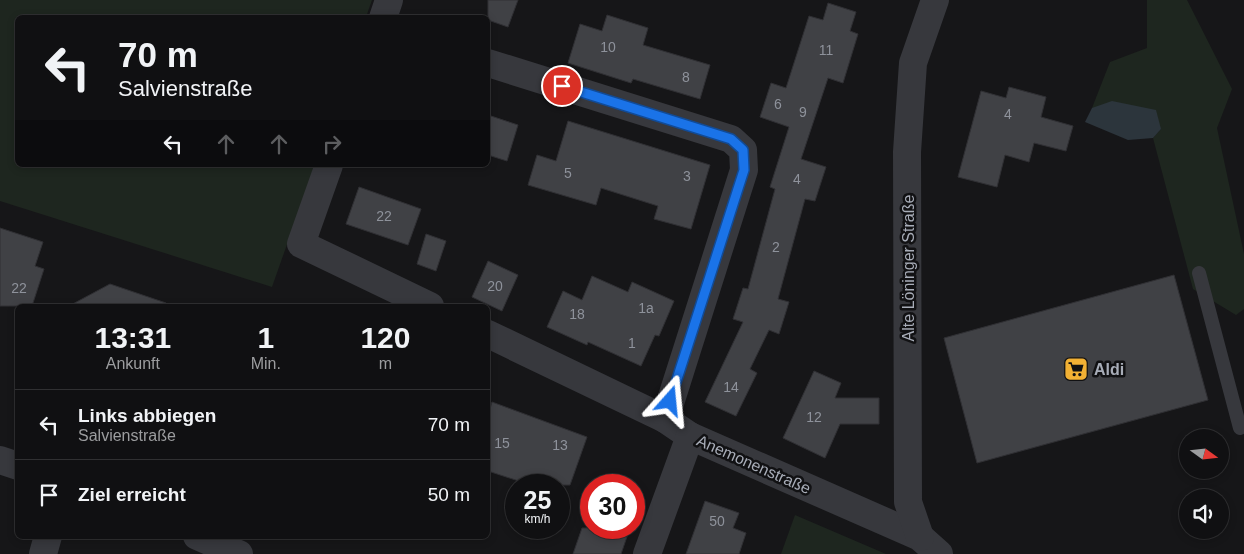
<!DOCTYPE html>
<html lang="de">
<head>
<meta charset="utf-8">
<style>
	:root { --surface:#101012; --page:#19191b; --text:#f1f3f6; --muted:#9c9d9f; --line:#303032 }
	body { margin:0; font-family:Helvetica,sans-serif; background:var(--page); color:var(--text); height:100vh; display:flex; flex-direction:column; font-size:19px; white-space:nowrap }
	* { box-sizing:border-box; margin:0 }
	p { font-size:16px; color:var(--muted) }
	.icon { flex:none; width:28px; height:28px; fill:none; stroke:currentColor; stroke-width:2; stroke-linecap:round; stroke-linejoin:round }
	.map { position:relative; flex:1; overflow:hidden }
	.sheet { position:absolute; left:15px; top:304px; width:475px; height:235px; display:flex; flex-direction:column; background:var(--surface); border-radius:8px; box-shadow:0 2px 8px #0003,0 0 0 1px var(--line) }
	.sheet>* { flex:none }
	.top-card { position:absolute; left:15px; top:15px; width:475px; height:152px; border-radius:8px; box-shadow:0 2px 8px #0003,0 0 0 1px var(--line); background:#101012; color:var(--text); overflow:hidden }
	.needle { width:32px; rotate:105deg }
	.fabs { position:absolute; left:1179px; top:429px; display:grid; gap:10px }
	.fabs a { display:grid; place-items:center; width:50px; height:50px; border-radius:50%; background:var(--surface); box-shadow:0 2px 8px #0003,0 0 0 1px var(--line); font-size:25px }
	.speed { position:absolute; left:505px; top:474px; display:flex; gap:10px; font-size:25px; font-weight:700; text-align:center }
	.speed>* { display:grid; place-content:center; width:65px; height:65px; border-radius:50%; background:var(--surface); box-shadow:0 2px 8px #0003,0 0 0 1px var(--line); line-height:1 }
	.speed small { font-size:12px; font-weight:400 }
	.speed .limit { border:8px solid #d22; background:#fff; color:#111 }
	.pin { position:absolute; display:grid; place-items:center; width:42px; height:42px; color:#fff; margin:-21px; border:2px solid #fff; border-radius:50%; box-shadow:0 1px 5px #0007 }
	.me { position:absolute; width:55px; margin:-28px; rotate:18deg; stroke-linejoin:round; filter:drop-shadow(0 0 4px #0008) }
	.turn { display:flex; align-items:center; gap:18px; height:105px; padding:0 20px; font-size:22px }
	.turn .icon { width:65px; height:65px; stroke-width:2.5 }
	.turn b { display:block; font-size:35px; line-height:42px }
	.lanes { display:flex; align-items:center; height:48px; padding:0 20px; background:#0003; justify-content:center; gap:25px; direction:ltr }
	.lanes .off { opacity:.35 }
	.eta { display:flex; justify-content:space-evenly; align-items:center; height:85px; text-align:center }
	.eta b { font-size:30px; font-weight:700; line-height:35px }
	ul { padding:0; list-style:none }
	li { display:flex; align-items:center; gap:15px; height:70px; padding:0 20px; border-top:1px solid var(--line) }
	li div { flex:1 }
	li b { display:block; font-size:19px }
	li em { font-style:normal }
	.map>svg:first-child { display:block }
	.green { fill:#1e261f }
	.water { fill:#2c353c }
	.building { fill:#404145; stroke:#303034 }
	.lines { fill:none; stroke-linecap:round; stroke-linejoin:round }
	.service { stroke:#37383d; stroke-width:14 }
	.minor { stroke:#37383d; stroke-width:28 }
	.route-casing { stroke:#114b97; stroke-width:12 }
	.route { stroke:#1a73e8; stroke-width:9 }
	.labels { text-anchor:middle; stroke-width:5; stroke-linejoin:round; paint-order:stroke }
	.number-label { font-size:14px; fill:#8e929b }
	.street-label { font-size:16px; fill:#a8adb8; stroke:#111113 }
	.poi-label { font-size:16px; font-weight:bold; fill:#a8adb8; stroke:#111113; text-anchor:start }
</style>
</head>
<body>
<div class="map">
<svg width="1244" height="554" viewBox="0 0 1244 554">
	<rect width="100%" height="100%" fill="#161618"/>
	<!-- green -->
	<g class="green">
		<path d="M0,0H372L366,17L18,18V165H315L272,287L0,201Z"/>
		<path d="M1147,0H1187L1232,89L1217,128L1244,254V309L1236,315L1193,289L1153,138L1161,129L1092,108L1110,62L1147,48Z"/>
		<path d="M795,515L886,554H781Z"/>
	</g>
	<!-- water -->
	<path class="water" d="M1112,101L1156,110L1161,129L1153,138L1128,140L1085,122L1092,108Z"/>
	<!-- building -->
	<g class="building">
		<path d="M488,0H518L508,27L488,20Z"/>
		<path d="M828,3L856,12L850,31L858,34L843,83L828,78L801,159L826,167L815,201L805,199L778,299L789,302L779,334L769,330L750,369L757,373L736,416L705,402L743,322L733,319L743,288L748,289L775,189L770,187L789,127L760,117L771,83L786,88L809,16L823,20Z"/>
		<path d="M607,15L648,28L643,45L710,65L700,99L633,79L631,83L568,63L580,24L602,31Z"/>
		<path d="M1009,87L1046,97L1041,117L1073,126L1066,151L1034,143L1029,162L1005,155L997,187L958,177L981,91L1006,98Z"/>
		<path d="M488,115L518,125L507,161L488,155Z"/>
		<path d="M568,121L710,165L691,229L654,219L658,206L601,188L596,205L528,185L537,155L556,161Z"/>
		<path d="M359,187L421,209L408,245L346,224Z"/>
		<path d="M0,228L43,242L35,266L44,269L32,306H0Z"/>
		<path d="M426,234L446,241L436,271L417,264Z"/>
		<path d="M488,261L518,275L502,311L472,297Z"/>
		<path d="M1174,275L1208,400L977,463L944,338Z"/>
		<path d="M592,276L628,292L632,282L674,301L659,336L655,335L641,366L588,342L587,345L547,327L563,291L582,300Z"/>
		<path d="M110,284L166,303L165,306H69Z"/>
		<path d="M814,371L841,383L835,398H879V424H840L825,458L783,438Z"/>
		<path d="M492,402L587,437L570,485H531L488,471V416Z"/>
		<path d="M705,501L739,513L733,528L746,533L739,554H686Z"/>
		<path d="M582,528H630L621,554H573Z"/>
	</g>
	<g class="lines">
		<!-- service -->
		<path class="service" d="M1199,273L1240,428"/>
		<!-- minor -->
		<g class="minor">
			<path d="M383,18L389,0"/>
			<path d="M488,63L731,139L743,150L744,170L665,419"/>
			<path d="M329,165L301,244L430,306"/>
			<path d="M488,334L665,419L690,436L920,537L939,554"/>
			<path d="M0,460L18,466"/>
			<path d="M197,536L239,554"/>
			<path d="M920,537L908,502L907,152L913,63L935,0"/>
			<path d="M43,554L48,536"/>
			<path d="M647,554L690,436"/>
		</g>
	</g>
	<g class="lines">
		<!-- route casing -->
		<g class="route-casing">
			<path id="route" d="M562,86L731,139L743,150L744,170L670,401"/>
		</g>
		<!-- route -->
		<use href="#route" class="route"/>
	</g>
	<!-- icons -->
	<defs>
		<g id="supermarket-square" transform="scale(1.25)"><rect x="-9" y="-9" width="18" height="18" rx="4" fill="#f2b134" stroke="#111113"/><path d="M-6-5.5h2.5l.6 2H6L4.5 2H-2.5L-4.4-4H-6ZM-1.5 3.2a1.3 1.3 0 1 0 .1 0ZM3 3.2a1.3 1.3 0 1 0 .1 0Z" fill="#111"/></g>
	</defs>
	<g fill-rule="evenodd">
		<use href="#supermarket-square" x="1076" y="369"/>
	</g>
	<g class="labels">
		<!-- number labels -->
		<g class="number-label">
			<text x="608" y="52">10</text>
			<text x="826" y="55">11</text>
			<text x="686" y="82">8</text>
			<text x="778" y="109">6</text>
			<text x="803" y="117">9</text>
			<text x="1008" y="119">4</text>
			<text x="568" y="178">5</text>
			<text x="687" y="181">3</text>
			<text x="797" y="184">4</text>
			<text x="384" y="221">22</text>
			<text x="776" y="252">2</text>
			<text x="495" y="291">20</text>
			<text x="19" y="293">22</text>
			<text x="646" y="313">1a</text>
			<text x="577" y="319">18</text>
			<text x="632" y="348">1</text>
			<text x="731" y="392">14</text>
			<text x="814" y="422">12</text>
			<text x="502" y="448">15</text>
			<text x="560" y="450">13</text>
			<text x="717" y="526">50</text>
		</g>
		<!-- street labels -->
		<g class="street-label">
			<text transform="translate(908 268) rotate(-90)" y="6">Alte Löninger Straße</text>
			<text transform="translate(754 464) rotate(24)" y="6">Anemonenstraße</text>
		</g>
		<!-- poi labels -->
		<g class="poi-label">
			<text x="1094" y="375">Aldi</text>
		</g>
	</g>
</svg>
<div class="fabs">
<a><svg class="needle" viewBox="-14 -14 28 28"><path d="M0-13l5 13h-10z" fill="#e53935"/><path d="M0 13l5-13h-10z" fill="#9c9d9f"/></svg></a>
<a><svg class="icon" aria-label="sound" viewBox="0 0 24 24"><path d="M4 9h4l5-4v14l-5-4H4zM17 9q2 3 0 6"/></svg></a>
</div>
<div class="speed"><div>25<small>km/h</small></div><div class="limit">30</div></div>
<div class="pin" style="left:562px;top:86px;background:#d93025"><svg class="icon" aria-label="arrive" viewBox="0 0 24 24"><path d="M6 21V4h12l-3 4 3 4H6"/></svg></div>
<svg class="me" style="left:670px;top:401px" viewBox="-20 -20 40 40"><path d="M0-17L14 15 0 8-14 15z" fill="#1a73e8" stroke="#fff" stroke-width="4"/></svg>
<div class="top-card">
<div class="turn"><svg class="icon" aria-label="left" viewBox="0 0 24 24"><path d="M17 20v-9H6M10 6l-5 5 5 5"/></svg><div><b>70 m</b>Salvienstraße</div></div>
<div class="lanes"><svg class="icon" aria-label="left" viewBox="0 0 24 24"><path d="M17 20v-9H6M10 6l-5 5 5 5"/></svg><svg class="icon off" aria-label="ahead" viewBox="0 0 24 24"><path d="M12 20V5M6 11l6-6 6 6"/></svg><svg class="icon off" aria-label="ahead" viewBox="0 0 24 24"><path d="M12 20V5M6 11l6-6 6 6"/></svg><svg class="icon off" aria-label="right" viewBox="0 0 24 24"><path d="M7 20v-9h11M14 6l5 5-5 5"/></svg></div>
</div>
<section class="sheet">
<div class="eta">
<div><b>13:31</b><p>Ankunft</p></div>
<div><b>1</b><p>Min.</p></div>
<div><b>120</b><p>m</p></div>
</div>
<ul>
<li><svg class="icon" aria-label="left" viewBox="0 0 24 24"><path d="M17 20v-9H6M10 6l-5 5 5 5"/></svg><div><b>Links abbiegen</b><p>Salvienstraße</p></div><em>70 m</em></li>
<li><svg class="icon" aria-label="arrive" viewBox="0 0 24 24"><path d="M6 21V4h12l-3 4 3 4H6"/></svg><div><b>Ziel erreicht</b></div><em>50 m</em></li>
</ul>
</section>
</div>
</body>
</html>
